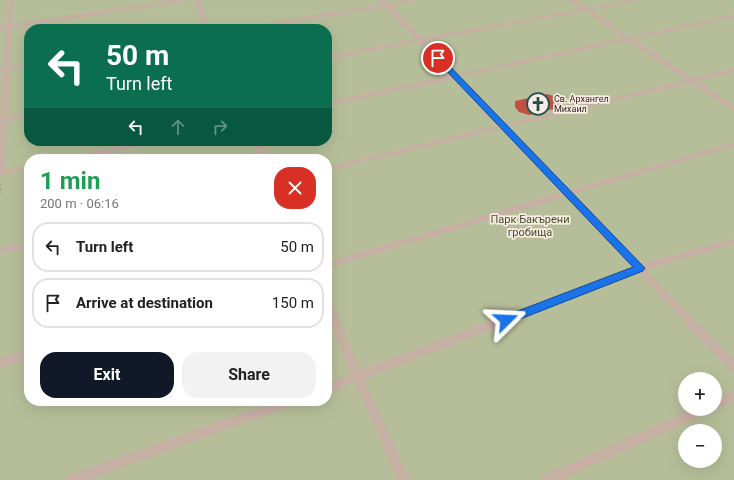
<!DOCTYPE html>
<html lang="en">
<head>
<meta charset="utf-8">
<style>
	:root { --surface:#fff; --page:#f2f2f2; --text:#222; --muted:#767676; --line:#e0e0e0; --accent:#111827 }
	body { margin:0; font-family:Roboto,sans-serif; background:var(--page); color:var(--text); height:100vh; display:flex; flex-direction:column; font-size:15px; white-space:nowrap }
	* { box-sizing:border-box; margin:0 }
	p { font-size:13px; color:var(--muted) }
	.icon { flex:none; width:22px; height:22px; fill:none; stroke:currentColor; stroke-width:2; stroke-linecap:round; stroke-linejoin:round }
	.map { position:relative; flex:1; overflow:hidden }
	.panel { position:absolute; left:24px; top:154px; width:308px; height:252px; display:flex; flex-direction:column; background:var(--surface); border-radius:16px; box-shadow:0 4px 16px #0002 }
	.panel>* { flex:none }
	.guide { position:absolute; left:24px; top:24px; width:308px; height:122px; border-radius:16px; box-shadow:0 4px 16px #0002; background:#0b6e4f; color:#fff; overflow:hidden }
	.buttons { position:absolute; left:678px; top:372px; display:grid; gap:8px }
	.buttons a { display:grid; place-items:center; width:44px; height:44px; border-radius:50%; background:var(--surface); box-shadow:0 4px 16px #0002; font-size:20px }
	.pin { position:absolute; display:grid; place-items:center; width:34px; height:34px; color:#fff; margin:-17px; border:2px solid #fff; border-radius:50%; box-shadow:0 1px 4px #0007 }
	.me { position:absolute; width:44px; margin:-22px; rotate:69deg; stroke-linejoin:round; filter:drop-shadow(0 0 3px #0008) }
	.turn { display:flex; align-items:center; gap:14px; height:84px; padding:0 16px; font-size:18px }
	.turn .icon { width:52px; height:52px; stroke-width:2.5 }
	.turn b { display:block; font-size:28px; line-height:34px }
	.lanes { display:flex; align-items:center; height:38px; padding:0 16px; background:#0003; justify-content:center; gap:20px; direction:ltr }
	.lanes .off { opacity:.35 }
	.round { display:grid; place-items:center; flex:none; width:42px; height:42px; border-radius:16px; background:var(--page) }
	.head { display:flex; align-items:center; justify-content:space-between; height:68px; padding:0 16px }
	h1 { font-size:24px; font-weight:700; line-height:30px; color:#1e9e55 }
	.button { display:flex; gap:8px; margin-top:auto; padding:8px 16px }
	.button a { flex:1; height:46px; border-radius:16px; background:var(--accent); color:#fff; font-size:16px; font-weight:700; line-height:46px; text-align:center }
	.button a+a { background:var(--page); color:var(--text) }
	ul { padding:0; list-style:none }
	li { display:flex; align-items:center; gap:12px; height:50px; margin:0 8px 6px; padding:0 8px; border:2px solid var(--line); border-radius:16px }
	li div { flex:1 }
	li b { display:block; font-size:15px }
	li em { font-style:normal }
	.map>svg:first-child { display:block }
	.green { fill:#b6be99; fill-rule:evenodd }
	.building { fill:#c25144 }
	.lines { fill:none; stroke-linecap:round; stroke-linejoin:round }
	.path { stroke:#b3998f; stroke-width:2.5; stroke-dasharray:2 2; stroke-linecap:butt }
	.service { fill:#c7b0a4; fill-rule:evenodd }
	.route { fill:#1a73e8; stroke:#114b97 }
	.labels { text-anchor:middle; stroke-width:3.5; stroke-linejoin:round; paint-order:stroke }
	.far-poi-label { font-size:9px; fill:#332826; stroke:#f8ece4; text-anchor:start }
	.park-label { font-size:11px; fill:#47502a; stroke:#f8ece4 }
</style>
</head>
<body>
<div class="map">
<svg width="734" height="480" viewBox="0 0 734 480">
	<rect width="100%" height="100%" fill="#f0e1d8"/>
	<!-- green -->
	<path class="green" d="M0,0H734V480H0ZM29,29H327V141H29ZM29,159H327V401H29ZM685,379H715V409H685ZM685,431H715V461H685Z"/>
	<!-- building -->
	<path class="building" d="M547,94L557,97L562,102V107L529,115L519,112L515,107V101Z"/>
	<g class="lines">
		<!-- path -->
		<path class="path" d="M0,184V193"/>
		<!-- service -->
		<g class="service">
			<path d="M7,0H13L12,24L171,0H185L182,2L11,28L10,66L29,63V67L10,70L8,116L29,112V116L7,121L5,170L29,166V170L0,176V118L3,71H0V67H3L6,29L0,30V26L6,25Z"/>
			<path d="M193,0H199L212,29H206Z"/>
			<path d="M379,0H385L388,3L406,0H419L391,6L422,38L581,9L569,0H576L587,8L627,0H639L591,10L630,37L734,14V18L634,39L692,78L734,68V72L697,81L734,106V111L690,83L508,127L569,190L734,142V146L574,194L641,264L734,238V244L646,270L734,360V372L730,370L638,273L364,379L410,480H398L355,382L327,393V383L351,374L327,315V299L331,300L332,303L361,370L632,267L566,197L327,268V262L562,192L501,129L327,171V167L498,125L454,79L327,106V102L450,75L419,42L327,60V56L416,39L385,7L252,29H239L242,27L383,4ZM585,11L624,38L457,74L425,41ZM628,41L686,80L505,124L460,77Z"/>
			<path d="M143,141H158L154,143L81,159H66L70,157Z"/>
			<path d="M253,141H261L269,159H261Z"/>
			<path d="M29,241V247L0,254V248Z"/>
			<path d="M29,350V358L0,368V358Z"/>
			<path d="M734,391V401L715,409V399Z"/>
			<path d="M276,401H296L294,405L88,480H65L67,476L71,474Z"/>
			<path d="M692,409H710L708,413L560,480H540L542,476Z"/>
		</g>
	</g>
	<!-- route -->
	<path class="route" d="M436,57H441L643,266L645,268L643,271L510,323H502L501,320L502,317L633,267L436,60Z"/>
	<!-- icons -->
	<defs>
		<g id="church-ring" transform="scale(1.15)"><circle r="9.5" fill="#f8ece4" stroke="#1d524f" stroke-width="1.5"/><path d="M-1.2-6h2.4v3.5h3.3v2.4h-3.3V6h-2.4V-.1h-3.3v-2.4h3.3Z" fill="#1d524f"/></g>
	</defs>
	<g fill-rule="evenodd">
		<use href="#church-ring" x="538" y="104"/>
	</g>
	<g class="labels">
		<!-- far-poi labels -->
		<g class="far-poi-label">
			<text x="554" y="102">Св. Архангел<tspan x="554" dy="10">Михаил</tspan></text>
		</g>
		<!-- park labels -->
		<g class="park-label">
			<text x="530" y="223">Парк Бакърени<tspan x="530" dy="13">гробища</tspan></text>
		</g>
	</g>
</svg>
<div class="buttons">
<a>+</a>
<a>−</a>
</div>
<div class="pin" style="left:438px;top:58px;background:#d93025"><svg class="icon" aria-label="arrive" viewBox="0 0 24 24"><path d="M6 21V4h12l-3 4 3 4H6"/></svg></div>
<svg class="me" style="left:506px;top:320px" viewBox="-20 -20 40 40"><path d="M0-17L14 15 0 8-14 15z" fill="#1a73e8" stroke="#fff" stroke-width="4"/></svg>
<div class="guide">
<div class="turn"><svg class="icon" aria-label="left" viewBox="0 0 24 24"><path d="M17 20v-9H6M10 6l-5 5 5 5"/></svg><div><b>50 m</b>Turn left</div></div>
<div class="lanes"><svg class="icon" aria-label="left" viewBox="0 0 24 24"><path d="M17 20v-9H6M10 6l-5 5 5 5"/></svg><svg class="icon off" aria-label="ahead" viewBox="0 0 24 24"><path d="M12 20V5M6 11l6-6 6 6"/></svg><svg class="icon off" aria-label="right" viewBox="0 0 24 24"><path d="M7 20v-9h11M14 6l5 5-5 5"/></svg></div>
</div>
<section class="panel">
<div class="head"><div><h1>1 min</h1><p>200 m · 06:16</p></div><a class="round" style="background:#d93025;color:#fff"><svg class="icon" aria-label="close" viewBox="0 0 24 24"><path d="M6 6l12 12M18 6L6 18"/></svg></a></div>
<ul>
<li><svg class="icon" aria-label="left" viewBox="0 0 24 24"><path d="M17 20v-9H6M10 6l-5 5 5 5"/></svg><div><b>Turn left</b></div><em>50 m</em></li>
<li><svg class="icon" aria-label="arrive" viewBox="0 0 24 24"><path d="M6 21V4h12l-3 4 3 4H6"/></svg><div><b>Arrive at destination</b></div><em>150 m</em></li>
</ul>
<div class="button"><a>Exit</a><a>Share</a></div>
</section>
</div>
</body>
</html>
